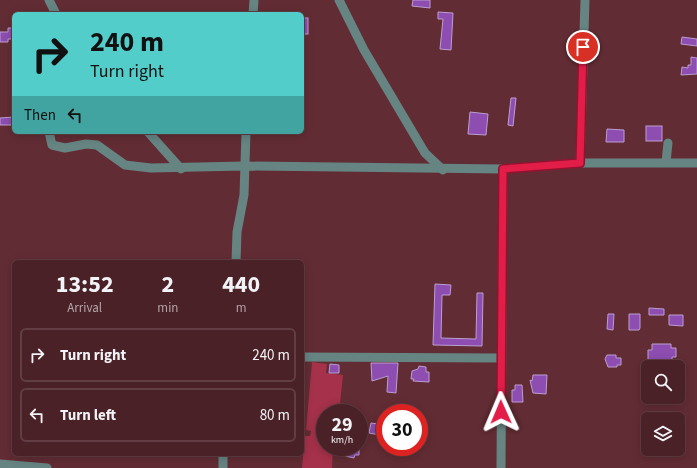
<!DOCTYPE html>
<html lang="en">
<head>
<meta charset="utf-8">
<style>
	:root { --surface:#4a2127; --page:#542e33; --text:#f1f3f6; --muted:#b2a3a7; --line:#613e44 }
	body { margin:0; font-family:"Source Sans 3",sans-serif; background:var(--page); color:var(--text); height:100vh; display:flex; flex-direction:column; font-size:15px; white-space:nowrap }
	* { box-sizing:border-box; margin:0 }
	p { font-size:13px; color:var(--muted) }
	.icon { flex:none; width:22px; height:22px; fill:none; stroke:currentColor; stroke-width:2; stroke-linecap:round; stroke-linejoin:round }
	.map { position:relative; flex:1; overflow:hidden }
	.details { position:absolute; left:12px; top:260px; width:292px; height:196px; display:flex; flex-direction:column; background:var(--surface); border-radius:6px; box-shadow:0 2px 10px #0003,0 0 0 1px var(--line) }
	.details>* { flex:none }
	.top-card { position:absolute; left:12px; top:12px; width:292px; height:122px; border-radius:6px; box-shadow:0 2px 10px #0003,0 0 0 1px var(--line); background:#53cdc9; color:#111; overflow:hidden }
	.controls { position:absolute; left:641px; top:360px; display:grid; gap:8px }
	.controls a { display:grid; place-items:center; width:44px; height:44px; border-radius:6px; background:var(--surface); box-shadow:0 2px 10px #0003,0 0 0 1px var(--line); font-size:20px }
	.speed { position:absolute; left:316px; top:404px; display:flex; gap:8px; font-size:20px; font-weight:700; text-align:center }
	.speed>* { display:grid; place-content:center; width:52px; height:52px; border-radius:50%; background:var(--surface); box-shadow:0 2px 10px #0003,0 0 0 1px var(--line); line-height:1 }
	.speed small { font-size:10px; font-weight:400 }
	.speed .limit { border:6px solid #d22; background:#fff; color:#111 }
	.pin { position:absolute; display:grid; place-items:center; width:34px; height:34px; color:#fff; margin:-17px; border:2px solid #fff; border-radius:50%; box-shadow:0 1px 4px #0007 }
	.me { position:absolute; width:44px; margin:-22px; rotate:359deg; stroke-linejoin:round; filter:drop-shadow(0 0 3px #0008) }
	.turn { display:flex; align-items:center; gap:14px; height:84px; padding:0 12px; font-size:18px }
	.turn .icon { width:52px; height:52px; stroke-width:2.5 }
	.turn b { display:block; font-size:28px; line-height:34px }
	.then { display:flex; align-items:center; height:38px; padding:0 12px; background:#0003; gap:8px; font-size:15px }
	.eta { display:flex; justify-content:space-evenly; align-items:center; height:68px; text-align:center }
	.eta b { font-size:24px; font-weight:700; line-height:28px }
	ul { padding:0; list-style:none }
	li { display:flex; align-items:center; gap:12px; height:54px; margin:0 8px 6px; padding:0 4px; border:2px solid var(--line); border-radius:6px }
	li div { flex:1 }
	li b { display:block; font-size:15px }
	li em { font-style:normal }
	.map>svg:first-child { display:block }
	.green { fill:#a5314a }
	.building { fill:#8d4db1; stroke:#bc9ed1 }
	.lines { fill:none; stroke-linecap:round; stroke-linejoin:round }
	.minor { stroke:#658482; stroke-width:9 }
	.route-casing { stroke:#92132f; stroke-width:10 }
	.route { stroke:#e11d48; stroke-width:7 }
</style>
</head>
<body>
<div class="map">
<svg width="697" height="468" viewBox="0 0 697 468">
	<rect width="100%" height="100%" fill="#622c34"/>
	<!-- green -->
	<path class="green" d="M312,362L327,364L326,373L343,375L339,413H325V447H333L332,468H302L305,436H310L311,431L306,430Z"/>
	<!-- building -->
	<g class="building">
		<path d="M413,0H430V8L412,6Z"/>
		<path d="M438,12L453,13L451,50L440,49L443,19H438Z"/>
		<rect x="302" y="18" width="6" height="16"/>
		<path d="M8,28H14V39H8V42H0V32H8Z"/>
		<path d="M682,37L697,39V46L681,44Z"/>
		<path d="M691,57L697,58V74L681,75L682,67L688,68V65H691Z"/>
		<path d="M511,98H516L513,126L508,125Z"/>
		<path d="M470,112L488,114L486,135L468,134Z"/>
		<path d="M14,117V125H0V118Z"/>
		<rect x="646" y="126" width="16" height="15"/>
		<path d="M607,129L624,130V142H606Z"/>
		<path d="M435,284L451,285L450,295H442L441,338L476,339L477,293H483L482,346L433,345Z"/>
		<path d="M649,308L664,309V315H649Z"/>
		<path d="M608,314H614L613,330L607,329Z"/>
		<path d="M629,314H640V328L639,330H629Z"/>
		<path d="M669,315H683V326L669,325Z"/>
		<path d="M652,344H671V348H676V357H672V363L651,364V360H648V350H652Z"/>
		<path d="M607,355H616V358H621V365H617V367H608L605,359Z"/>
		<path d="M371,363H398L396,393L387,392L388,376L372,381Z"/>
		<path d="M330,364L339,365V373H329Z"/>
		<path d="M419,366L426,367V372H429V382L413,381L414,379H411L412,371L418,369Z"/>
		<path d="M533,375H547L546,394L533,393L530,380L532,381Z"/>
		<path d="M515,385H522L523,402H512V390H515Z"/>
		<path d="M371,423L385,425V436L369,433Z"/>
		<path d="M340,447H359V455H355L354,458L345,456L346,453H339Z"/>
	</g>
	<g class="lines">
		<!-- minor -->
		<g class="minor">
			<path d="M49,0L56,14"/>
			<path d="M339,0L364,50L425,153L443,170"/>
			<path d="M253,14L254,0"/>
			<path d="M49,132L52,145L65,148L86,144L97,145L125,165L151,168L244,166L503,169L580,163H697"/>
			<path d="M148,132L181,169"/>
			<path d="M666,162L668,143"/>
			<path d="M580,163L585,0"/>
			<path d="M236,262L237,232L244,195L246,132"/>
			<path d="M302,357L500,358"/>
			<path d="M0,464L47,468"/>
			<path d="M223,468V454"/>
			<path d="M501,468L503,169"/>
		</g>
	</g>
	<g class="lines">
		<!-- route casing -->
		<g class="route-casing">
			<path id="route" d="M501,412L503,169L580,163L583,47"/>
		</g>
		<!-- route -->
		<use href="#route" class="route"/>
	</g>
</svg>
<div class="controls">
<a><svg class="icon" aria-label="search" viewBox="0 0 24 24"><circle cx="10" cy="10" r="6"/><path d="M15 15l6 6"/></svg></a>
<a><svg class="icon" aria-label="layers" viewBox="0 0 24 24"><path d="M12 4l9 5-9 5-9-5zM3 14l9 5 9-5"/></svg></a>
</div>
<div class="speed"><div>29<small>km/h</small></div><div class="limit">30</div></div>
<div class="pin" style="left:583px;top:47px;background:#d93025"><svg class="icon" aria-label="arrive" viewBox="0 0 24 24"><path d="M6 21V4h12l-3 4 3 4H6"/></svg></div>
<svg class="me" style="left:501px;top:412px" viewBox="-20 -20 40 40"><path d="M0-17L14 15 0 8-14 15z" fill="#e11d48" stroke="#fff" stroke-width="4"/></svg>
<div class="top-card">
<div class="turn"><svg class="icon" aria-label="right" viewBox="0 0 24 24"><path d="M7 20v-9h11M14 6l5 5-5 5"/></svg><div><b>240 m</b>Turn right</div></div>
<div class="then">Then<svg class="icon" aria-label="left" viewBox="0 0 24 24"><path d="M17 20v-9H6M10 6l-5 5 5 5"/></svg></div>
</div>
<section class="details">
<div class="eta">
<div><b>13:52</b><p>Arrival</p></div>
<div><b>2</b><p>min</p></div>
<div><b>440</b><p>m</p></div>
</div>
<ul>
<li><svg class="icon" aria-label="right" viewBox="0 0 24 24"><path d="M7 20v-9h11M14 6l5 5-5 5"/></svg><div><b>Turn right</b></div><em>240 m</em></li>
<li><svg class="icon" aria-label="left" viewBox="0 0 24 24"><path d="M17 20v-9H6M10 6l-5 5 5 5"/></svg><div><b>Turn left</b></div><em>80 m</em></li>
</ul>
</section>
</div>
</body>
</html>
